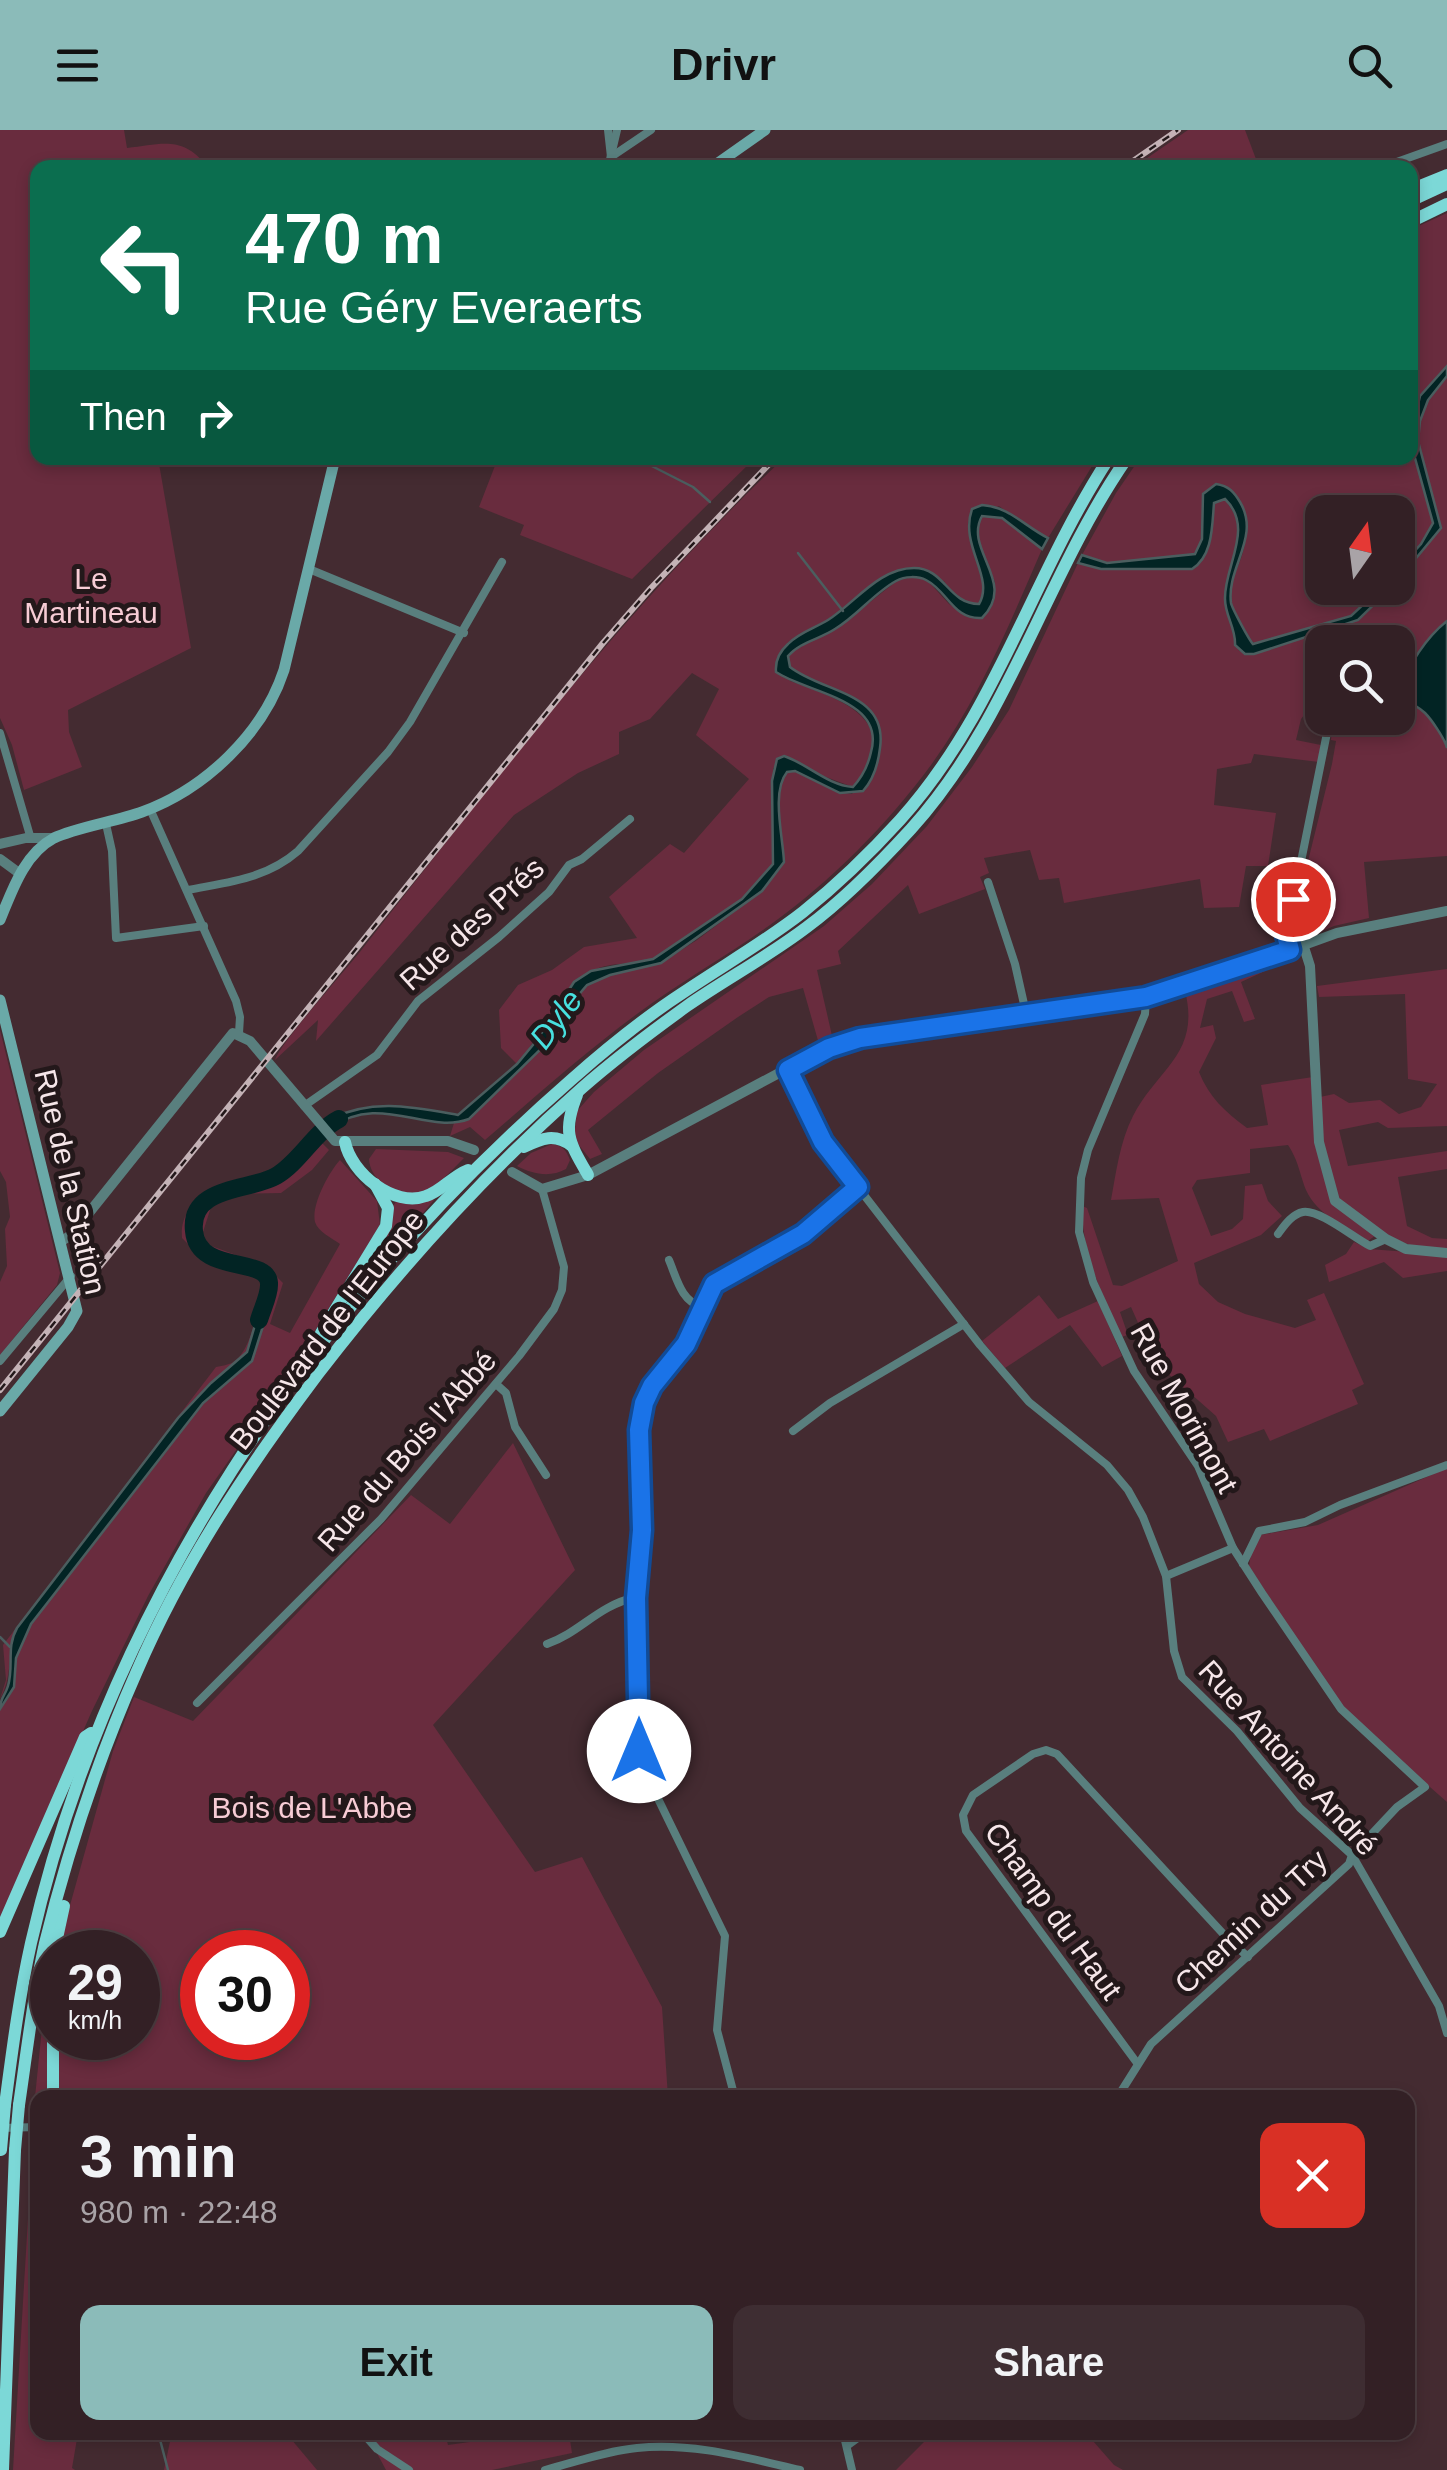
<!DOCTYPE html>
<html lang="en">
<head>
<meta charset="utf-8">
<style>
	:root { --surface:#332025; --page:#3e2d32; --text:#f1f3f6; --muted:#a9a3a7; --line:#4e3e42; --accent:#8bbbb9 }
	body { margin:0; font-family:Helvetica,sans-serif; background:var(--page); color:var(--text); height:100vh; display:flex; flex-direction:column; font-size:38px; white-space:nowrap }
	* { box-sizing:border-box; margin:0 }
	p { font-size:32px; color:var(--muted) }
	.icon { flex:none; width:55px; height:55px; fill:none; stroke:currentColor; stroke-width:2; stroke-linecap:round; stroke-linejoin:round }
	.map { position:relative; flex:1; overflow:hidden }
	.sheet { position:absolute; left:30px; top:1960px; width:1385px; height:350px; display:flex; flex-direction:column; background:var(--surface); border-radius:20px; box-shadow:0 5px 15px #0003,0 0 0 2px var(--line) }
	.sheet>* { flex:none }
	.hud { position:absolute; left:30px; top:30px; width:1388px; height:305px; border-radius:20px; box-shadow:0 5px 15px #0003,0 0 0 2px var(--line); background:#0b6e4f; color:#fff; overflow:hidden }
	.needle { width:65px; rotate:14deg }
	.buttons { position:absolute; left:1305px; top:365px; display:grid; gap:20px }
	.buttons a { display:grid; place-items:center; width:110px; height:110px; border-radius:20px; background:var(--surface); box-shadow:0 5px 15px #0003,0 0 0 2px var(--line); font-size:50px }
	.speed { position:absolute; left:30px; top:1800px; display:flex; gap:20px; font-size:50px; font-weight:700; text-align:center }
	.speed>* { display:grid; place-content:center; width:130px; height:130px; border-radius:50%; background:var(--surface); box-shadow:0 5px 15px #0003,0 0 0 2px var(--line); line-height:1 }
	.speed small { font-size:25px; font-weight:400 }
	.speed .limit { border:15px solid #d22; background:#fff; color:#111 }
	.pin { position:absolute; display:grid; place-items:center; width:85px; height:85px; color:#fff; margin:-42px; border:5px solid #fff; border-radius:50%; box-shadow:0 2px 10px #0007 }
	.me { position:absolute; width:110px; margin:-55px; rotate:0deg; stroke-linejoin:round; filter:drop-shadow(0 0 8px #0008) }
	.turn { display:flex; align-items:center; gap:35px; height:210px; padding:0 50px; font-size:45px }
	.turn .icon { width:130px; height:130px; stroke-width:2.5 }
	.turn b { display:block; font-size:70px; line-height:85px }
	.then { display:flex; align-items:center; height:95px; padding:0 50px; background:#0003; gap:20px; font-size:38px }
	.round { display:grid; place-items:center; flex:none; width:105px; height:105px; border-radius:20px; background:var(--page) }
	.summary { display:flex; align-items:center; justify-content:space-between; height:170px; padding:0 50px }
	h1 { font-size:60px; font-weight:600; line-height:75px }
	.cta { display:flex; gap:20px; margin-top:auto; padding:20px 50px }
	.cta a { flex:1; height:115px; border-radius:20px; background:var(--accent); color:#111; font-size:40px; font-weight:600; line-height:115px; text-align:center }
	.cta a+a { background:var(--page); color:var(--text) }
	header { display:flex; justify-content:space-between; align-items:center; height:130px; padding:0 50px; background:var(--accent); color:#111; font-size:45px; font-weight:600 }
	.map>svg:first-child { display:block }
	.green { fill:#692c3e; fill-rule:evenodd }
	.water { fill:#022424; stroke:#4b5e5f; stroke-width:2.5 }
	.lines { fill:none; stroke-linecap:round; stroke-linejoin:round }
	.stream { stroke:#4b5e5f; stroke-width:2.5 }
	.river { stroke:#022424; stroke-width:18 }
	.minor { stroke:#597f7e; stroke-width:8 }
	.tertiary { stroke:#597f7e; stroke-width:10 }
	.secondary { stroke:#6aa9a8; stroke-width:11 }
	.trunk { stroke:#7cd8d7; stroke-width:12 }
	.rail-casing { stroke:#c4b2b6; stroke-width:6 }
	.rail { stroke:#23181a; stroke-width:2.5; stroke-dasharray:8; stroke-linecap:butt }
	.trunk-bridge { stroke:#7cd8d7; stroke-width:12 }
	.route-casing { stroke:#114b97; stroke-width:25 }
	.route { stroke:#1a73e8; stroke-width:18 }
	.labels { text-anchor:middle; stroke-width:10; stroke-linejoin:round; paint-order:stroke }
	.park-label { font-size:30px; fill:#f7ccd5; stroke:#23181a }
	.street-label { font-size:30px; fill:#f6e6e9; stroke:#23181a }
	.water-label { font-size:32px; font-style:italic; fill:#47e0df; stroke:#23181a }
</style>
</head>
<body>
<header><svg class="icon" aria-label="menu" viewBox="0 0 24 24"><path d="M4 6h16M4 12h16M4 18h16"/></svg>Drivr<svg class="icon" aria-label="search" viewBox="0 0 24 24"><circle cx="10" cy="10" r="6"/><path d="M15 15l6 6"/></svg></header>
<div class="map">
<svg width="1447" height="2340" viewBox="0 0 1447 2340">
	<rect width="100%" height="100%" fill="#442b31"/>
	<!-- green -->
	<g class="green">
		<path d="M0,0H124L127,18C161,14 184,5 207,37L38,38V328H158L191,518L68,580L69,602L82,637L24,660L12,615L0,588Z"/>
		<path d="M1188,0H1245L1259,37H1134Z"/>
		<path d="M1447,83V726L1364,732L1369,788L1334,796L1306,808L1296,805L1291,800L1332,634L1336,611L1331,610L1333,588H1398V512H1322V573L1312,575L1301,589L1296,610L1321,615L1319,632L1254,624L1251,633L1217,639L1214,675L1276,683L1268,736H1246L1239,777L1204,778L1200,749L1064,773L1059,748L1039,750L1030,720L984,728L989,743L980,747L985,759L919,784L908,755L838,821L841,834L817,840L833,910L819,914L803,858L769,867L738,887L658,943L588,1000L602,1024L590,1029L574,1009L577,981L594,962L644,920L824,796L872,754L927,696L972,637L1009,580L1078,433L1101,439H1192L1212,399L1214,373L1225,369L1238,390V408L1226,479L1234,496L1239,521L1345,495L1342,489L1258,515L1247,508C1246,494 1234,487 1231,473C1228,453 1240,436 1244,418C1247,402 1238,379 1235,363L1202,374V409L1195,424L1107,433L1082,425L1116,363L1140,328H1410V100ZM1322,382H1398V458H1322Z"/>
		<path d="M498,328H755L632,449L520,405L524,395L479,377Z"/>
		<path d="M784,328H1097L1048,408L1030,399L999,376L968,392C969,417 992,452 979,474C963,474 952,465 944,451L899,439C875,452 855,470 833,486C815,499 795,505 781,522L790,551C843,570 907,591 853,657L815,643L796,630L773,638V734C754,765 688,814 654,828C635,836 612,831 594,840C570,851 536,912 517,934L501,918L499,880L518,855L552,840L584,817L637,808L609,767L670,714L684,723L749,649L696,605L719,559L692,543L650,589L619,602V624L578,643L514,685L316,911L318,890L275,930C281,912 346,840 363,818C496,649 628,475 784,328Z"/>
		<path d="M990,384L1002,388L1042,419C1010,493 979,569 931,635C887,695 830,752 770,795C727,826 680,852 637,884C584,923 535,967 485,1010L470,997L450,1006L454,993L469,989L546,914L565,881L587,855L610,845L661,833L697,810L762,761L783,722C779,702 775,658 787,641C809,641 828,662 852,664L878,632L870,579C845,561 814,555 790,537L788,526L794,519L836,499L898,450L913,447L927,450L949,474L973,488L995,452C987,433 971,406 982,386Z"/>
		<path d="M1263,833L1265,841L1241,852L1255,889L1244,892L1232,861L1207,869L1200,898L1213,895L1216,908L1199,942C1209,967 1225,982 1247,998L1268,995L1261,955L1313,947L1333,1072L1376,1105L1368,1111C1346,1097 1317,1085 1306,1060C1299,1042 1299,1032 1288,1015L1250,1019V1043L1197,1050L1192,1058L1211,1106L1232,1099L1243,1089L1245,1056L1262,1054L1268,1071L1282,1086L1261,1105L1194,1133L1199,1154L1218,1172L1245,1184L1295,1198L1316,1190L1307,1170L1324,1163L1364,1254L1352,1260L1358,1274L1270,1311L1264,1299L1228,1312L1216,1286L1156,1233L1131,1177L1120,1182L1128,1205L1121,1207C1102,1163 1082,1125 1082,1076L1087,1078L1113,1155L1122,1156L1178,1131L1159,1068L1111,1070C1116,1043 1120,1011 1133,986C1157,939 1201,924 1185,861Z"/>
		<path d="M1447,839V996L1388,998L1378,992L1339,1000L1348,1036L1447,1021V1039L1398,1047L1407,1096L1432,1108L1447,1109V1119L1410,1115L1389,1107L1337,1069L1325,1031L1320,967L1334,964L1349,973L1380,970L1399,984L1421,977L1437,954L1408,949L1405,864L1319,867L1317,856Z"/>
		<path d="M0,900L60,1143L57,1155L0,1225V1152L7,1136L5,1099L10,1087L6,1052L0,1041Z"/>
		<path d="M311,1002L329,1020L312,1040L281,1063L232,1064L212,1074L203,1102V1113L266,1136L283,1153L270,1194L290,1203L340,1114C332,1108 318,1102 315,1092C311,1075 329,1042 340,1030L377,1071L380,1095L279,1259L206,1363L148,1466L91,1583L0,1792V1579L14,1557L16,1528L31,1494L203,1273L252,1231L270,1175L263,1169L248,1222L211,1253L178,1288L17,1498C7,1522 13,1547 0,1569L6,1550L3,1515L216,1237C221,1236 227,1235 232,1233C252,1223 260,1171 262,1150L256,1143L202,1128L182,1108C179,1061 232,1059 264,1045C281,1037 297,1015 311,1002Z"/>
		<path d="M552,1014C563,1016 566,1020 570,1030L566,1039C550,1048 532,1044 517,1036L531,1023Z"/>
		<path d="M376,1019L448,1022L464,1028C453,1039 440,1054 425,1061C403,1072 370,1053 369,1029Z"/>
		<path d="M432,1068L434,1070L350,1170L347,1168L392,1077L396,1072Z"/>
		<path d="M1354,1112L1369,1119L1447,1125V1141L1403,1148L1384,1132L1329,1152L1325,1135L1346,1124Z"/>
		<path d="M1039,1165L1058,1189L1098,1171L1122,1226L1102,1237L1070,1195L1005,1238L982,1211Z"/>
		<path d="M513,1313L575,1440L433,1595L535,1742L582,1727L662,1877L668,1967L38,1968L37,1987H33L46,1858L52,1837V1908H138V1822H57L113,1621L134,1567L193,1591L411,1365L450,1394ZM202,1822H288V1908H202Z"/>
		<path d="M1447,1338V1672L1355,1591L1331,1562L1249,1436L1253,1411L1260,1405L1318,1395Z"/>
		<path d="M32,2021H37L38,2302L78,2303L72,2338L75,2340H13Z"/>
		<path d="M172,2302L286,2303L317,2340H164Z"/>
		<path d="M934,2302L1086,2303L1114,2335L1123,2340H896Z"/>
		<path d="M366,2303H445L448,2315L484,2310L483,2303H569L572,2323L492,2340H386Z"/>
	</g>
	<!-- water -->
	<g class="water">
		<path d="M1447,236V246L1428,270L1420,291L1418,311L1441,398L1398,450V439L1421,414L1433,393L1410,310L1420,266Z"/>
		<path d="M1216,354C1229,356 1234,362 1240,372C1261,407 1226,438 1231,473C1232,478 1249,510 1253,514L1351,486L1381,458H1391L1358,490L1254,524H1245L1235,515C1236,498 1225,486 1225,469C1224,436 1255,398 1225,369L1214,373C1212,396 1213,426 1192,439H1101L1078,433L1082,425L1107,433L1195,424L1202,409L1203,364Z"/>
		<path d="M982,375C1010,377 1024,396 1048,408L1042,419L1002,388L982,386C963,420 1018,452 982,488C953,490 948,461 926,450C918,446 905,446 896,451C874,463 857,486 835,499C820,509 800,512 788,526L790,537C823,563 888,562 880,618C878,635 874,649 863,661L840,663L795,641L787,642C771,662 783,707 784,732L762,761L661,833L610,845L587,855L565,881L546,914L469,989C427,1005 379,962 331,998L326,993L330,989C373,968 413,977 458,985L517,934L537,910L574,852L591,841L653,829L742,769L773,734L772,651L777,629L784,626C808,634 827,655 853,657C863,646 868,636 871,622C886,569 807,563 776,542C775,531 779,522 788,514C798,503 815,498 828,490C855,473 879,438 914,438C945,438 948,474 979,474C995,447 959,416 972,379Z"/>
		<path d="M1447,491V618C1445,609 1431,589 1425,583C1415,573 1407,575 1402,560C1405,537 1429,505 1447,491Z"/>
		<path d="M263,1168L270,1174L252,1231L203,1273L31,1494L16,1528L14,1557L0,1579C0,1568 5,1566 8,1556C14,1536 6,1517 17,1498L178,1288L211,1253L247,1222Z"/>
	</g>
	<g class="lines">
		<!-- stream -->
		<g class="stream">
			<path d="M636,328L693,357L710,372"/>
			<path d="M798,423L843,481"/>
			<path d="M0,1507L10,1517"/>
			<path d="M37,2032L38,2033"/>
			<path d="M158,2302L168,2340"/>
		</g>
		<!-- river -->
		<path class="river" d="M259,1190C262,1179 270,1164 269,1153C267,1126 198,1145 194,1101C189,1056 250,1061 276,1046C300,1032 314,1002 339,989"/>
		<!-- minor -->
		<g class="minor">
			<path d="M608,0L611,27L651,0"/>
			<path d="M608,38L617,0"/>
			<path d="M1380,38L1447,14"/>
			<path d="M309,439L464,503"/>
			<path d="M0,603L31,709"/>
			<path d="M150,679L236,871L240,887L239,903"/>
			<path d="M106,694L112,721L116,808L204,796"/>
			<path d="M988,752L1015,834L1026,883"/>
			<path d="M188,760C228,752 266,749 298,721L388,622L410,592L502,432"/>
			<path d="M1290,820L1286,805L1289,791L1330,588"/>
			<path d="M788,940L823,1012L980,1215L1029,1272L1107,1335L1128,1360L1143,1387L1166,1446L1174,1521L1182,1547L1237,1601L1300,1678L1352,1725L1439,1876L1447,1903"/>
			<path d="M304,976L377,925L418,871L499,807L549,762L569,735L582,729L630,689"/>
			<path d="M1278,1104C1284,1096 1292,1084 1303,1082C1319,1079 1354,1108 1370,1116L1386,1109"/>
			<path d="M669,1130C677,1149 681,1171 702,1177"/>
			<path d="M0,1231L71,1146"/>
			<path d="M496,1254L506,1263L515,1297L546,1345"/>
			<path d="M793,1301L830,1273L964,1194"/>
			<path d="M1243,1434L1259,1401L1305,1392L1340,1375L1447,1335"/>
			<path d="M1166,1446L1233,1418"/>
			<path d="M547,1514C581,1502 597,1476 636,1467"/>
			<path d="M197,1573L381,1389L519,1226L554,1179L562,1160L564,1137L542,1059"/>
			<path d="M1137,1933L966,1701L963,1685L973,1665L1033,1624L1046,1620L1057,1624L1228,1809L1248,1827"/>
			<path d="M735,1968L717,1900L725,1806L644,1640L639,1621L636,1467L642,1400L639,1301L647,1264L686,1215L714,1154L803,1104L858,1057"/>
			<path d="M1117,1968L1151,1914L1349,1734L1352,1725L1397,1677L1425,1657L1341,1579L1262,1463L1233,1418L1198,1336L1134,1241L1093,1152L1079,1102L1081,1048L1088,1020L1145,884L1146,867"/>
			<path d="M0,1998L38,1997"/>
			<path d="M362,2302L377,2319L409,2340"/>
			<path d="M843,2302L852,2340"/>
			<path d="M848,2315L866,2302"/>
			<path d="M545,2340C576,2332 606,2321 637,2318C692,2312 747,2328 800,2340"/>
		</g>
		<!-- tertiary -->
		<g class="tertiary">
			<path d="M0,714L26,708H53"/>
			<path d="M0,729L19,743"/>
			<path d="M1303,814L1310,836L1319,1012L1335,1071L1386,1109L1406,1119L1447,1123"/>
			<path d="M512,1042L542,1059L588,1045L809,927L859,908L1146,867L1218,846L1337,803L1447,781"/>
			<path d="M62,1111L72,1104L233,903L250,911L335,1011H448L474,1020"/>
		</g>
		<!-- secondary -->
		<g class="secondary">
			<path d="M711,38L765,0"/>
			<path d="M0,790C12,761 24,724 54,708C74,698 117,691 142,682C205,659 263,604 284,540L335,328"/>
			<path d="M0,870L77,1181L68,1197L0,1281"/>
		</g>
		<!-- trunk -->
		<g class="trunk">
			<path d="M1410,60L1447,45"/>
			<path d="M1410,71L1447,54"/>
			<path d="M1410,92L1447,74"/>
			<path d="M577,965C562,1002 569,1012 588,1045"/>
			<path d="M345,1012C351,1043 394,1078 426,1066C442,1061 452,1046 468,1040"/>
			<path d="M524,1017C542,1008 555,1003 572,1016"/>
			<path d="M320,1218L321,1203L386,1096L388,1078L375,1054"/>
			<path d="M0,1802L85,1607L91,1603"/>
			<path d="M54,1822L64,1776"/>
			<path d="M53,1968V1908"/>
			<path d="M5,1975C12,1922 19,1867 31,1813C108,1475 311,1177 571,950C607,918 644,888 684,862C724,835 766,811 803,782C838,754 870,723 900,690C997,582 1031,448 1109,328"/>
			<path d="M19,1975C27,1921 33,1866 45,1813C68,1720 98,1629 137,1541C183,1434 248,1337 318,1244C398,1140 483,1045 582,958C615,929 651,902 687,876C726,849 769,826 807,797C845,769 879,734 911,699C1011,588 1044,448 1127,328"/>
			<path d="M3,2340L15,2020"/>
		</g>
		<!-- rail casing -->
		<g class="rail-casing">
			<g id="rail">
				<path d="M1123,38L1178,0"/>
				<path d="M0,1260L603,513L651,458L775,328"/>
			</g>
		</g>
		<!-- rail -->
		<use href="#rail" class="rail"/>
		<!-- trunk-bridge -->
		<g class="trunk-bridge">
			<path d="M1,2020L5,1975"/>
			<path d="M15,2020L19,1975"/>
		</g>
	</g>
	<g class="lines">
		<!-- route casing -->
		<g class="route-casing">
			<path id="route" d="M639,1621L636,1468L642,1400L639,1300L644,1273L652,1256L686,1214L714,1154L803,1104L858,1057L823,1012L788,940L829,918L860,908L1146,867L1290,820L1286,805L1293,769"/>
		</g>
		<!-- route -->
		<use href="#route" class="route"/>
	</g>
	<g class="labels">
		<!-- park labels -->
		<g class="park-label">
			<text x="91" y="459">Le<tspan x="91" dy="34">Martineau</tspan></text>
			<text x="312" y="1688">Bois de L'Abbe</text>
		</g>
		<!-- street labels -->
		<g class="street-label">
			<text transform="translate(472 794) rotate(-42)" y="10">Rue des Prés</text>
			<text transform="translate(70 1052) rotate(77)" y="10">Rue de la Station</text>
			<text transform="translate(327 1200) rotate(-52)" y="10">Boulevard de l'Europe</text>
			<text transform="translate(1184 1278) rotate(61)" y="10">Rue Morimont</text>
			<text transform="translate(407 1321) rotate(-49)" y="10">Rue du Bois l'Abbé</text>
			<text transform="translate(1288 1628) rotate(48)" y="10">Rue Antoine André</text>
			<text transform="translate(1053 1781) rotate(54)" y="10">Champ du Haut</text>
			<text transform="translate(1251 1792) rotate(-43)" y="10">Chemin du Try</text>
		</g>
		<!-- water labels -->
		<g class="water-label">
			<text transform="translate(556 889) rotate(-53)" y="11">Dyle</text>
		</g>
	</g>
</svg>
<div class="buttons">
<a><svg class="needle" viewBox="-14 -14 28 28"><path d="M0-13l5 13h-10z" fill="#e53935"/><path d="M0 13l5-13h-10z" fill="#a9a3a7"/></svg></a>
<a><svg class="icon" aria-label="search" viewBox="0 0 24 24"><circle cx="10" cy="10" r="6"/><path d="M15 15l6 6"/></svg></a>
</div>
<div class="speed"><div>29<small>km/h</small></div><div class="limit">30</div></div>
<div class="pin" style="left:1293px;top:769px;background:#d93025"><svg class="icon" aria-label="arrive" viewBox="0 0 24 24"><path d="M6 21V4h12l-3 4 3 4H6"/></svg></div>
<svg class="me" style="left:639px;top:1621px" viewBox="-20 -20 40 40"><circle r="19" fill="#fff"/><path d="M0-13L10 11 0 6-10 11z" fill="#1a73e8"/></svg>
<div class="hud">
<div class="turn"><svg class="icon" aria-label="left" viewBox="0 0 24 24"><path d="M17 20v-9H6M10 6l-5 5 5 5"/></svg><div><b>470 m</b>Rue Géry Everaerts</div></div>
<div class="then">Then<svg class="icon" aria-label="right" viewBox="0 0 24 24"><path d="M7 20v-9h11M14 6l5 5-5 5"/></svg></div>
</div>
<section class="sheet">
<div class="summary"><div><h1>3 min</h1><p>980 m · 22:48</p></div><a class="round" style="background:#d93025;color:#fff"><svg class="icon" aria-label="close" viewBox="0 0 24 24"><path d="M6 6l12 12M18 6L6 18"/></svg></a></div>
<div class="cta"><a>Exit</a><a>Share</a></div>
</section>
</div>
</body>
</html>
